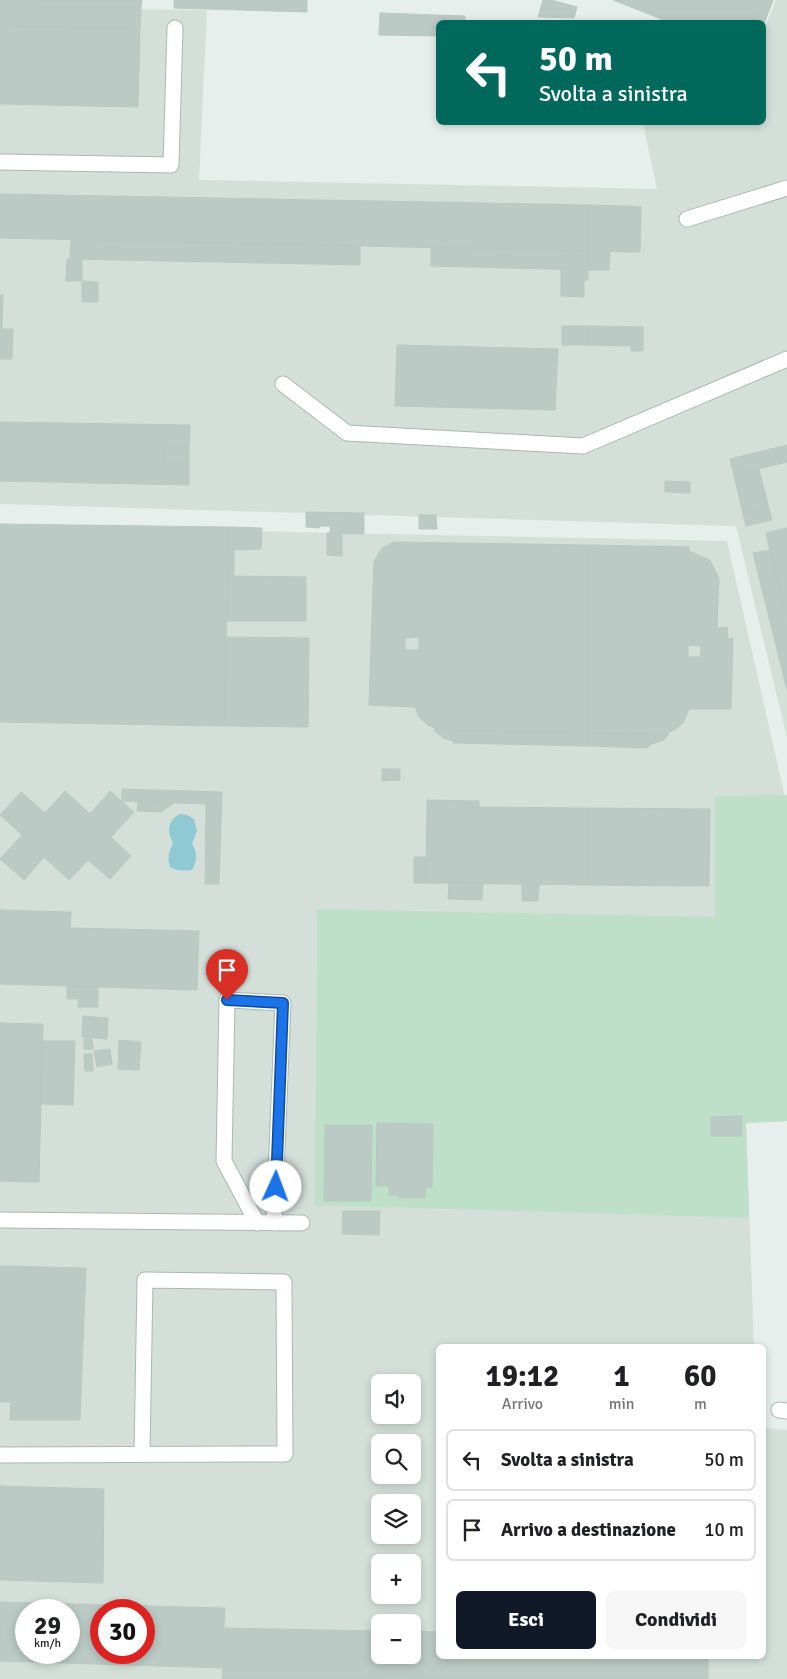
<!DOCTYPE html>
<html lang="it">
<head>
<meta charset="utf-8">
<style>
	:root { --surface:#fff; --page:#f6f6f6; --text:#202124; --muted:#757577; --line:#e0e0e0; --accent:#111827 }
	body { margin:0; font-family:Signika,sans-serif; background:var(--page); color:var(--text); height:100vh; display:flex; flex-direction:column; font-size:19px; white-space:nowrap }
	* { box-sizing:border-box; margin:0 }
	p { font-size:16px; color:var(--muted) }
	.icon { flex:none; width:28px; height:28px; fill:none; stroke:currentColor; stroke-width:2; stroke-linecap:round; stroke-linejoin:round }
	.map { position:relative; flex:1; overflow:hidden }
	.panel { position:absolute; left:436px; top:1344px; width:330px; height:315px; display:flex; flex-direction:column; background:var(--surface); border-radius:8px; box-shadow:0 2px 8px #0003 }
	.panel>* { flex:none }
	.top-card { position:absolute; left:436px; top:20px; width:330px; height:105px; border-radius:8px; box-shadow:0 2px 8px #0003; background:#00695c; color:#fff; overflow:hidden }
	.tools { position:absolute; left:371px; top:1374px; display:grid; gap:10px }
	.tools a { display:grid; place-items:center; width:50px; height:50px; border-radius:8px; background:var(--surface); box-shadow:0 2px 8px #0003; font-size:25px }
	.speed { position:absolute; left:15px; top:1599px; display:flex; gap:10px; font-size:25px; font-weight:700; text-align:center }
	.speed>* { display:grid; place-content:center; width:65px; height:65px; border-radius:50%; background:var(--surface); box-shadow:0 2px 8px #0003; line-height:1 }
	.speed small { font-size:12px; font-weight:400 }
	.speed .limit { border:8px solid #d22; background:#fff; color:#111 }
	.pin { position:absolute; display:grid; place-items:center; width:42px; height:42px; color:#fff; margin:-51px -21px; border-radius:50% 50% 50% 0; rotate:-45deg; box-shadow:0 0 5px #0007 }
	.pin .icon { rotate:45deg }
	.me { position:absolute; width:55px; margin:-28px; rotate:2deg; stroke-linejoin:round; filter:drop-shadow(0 0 4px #0008) }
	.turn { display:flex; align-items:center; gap:18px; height:105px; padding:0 20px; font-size:22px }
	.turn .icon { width:65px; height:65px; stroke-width:2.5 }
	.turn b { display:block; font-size:35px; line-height:42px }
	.eta { display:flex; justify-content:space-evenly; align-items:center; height:85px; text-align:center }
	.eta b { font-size:30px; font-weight:700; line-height:35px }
	.cta { display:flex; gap:10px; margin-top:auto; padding:10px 20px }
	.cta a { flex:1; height:58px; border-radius:8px; background:var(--accent); color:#fff; font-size:20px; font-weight:700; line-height:58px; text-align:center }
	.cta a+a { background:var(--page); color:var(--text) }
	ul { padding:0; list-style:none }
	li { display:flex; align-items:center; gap:15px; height:62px; margin:0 10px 8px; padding:0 10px; border:2px solid var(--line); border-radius:8px }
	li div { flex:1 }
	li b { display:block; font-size:19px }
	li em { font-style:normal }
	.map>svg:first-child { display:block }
	.built { fill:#d4dfda; fill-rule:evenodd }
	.green { fill:#bfe0c8 }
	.water { fill:#8ec9d4 }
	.building { fill:#bbcac4; stroke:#b8c9c2; fill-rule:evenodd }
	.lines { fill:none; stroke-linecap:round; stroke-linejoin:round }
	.minor-casing { stroke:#a8b8b2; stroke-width:17 }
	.minor { stroke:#fff; stroke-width:15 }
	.route-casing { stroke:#114b97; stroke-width:12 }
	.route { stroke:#1a73e8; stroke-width:9 }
</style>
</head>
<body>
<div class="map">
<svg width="787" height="1679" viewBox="0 0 787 1679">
	<rect width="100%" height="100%" fill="#e6efeb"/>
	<!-- built -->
	<g class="built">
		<path d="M776,0H787V738L736,526L0,504V8L207,10L199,180L657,189L643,123L764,122V29Z"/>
		<path d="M0,526L727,541L787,806V1121L746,1123L754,1346H439V1656H764V1428L787,1430V1679H0ZM380,1382H412V1415H380ZM380,1442H412V1475H380ZM380,1502H412V1535H380ZM380,1562H412V1595H380ZM26,1610H69V1652H26ZM101,1610H144V1652H101ZM380,1622H412V1655H380Z"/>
	</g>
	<!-- green -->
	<path class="green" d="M787,795V1121L746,1123L749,1218L315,1205L317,909L715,917V796Z"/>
	<!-- water -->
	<path class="water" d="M180,814L187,815L194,819L197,831L192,844C198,853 197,861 192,870C183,871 178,871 170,867C167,857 169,852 173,843C167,831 167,821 180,814Z"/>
	<!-- building -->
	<g class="building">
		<path d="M0,0H118V8L0,6Z"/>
		<path d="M118,0H142L141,8H118Z"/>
		<path d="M174,0H307V12L174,8Z"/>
		<path d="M543,0H551L577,7L574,18L538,17Z"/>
		<path d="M613,0H773L764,24L669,22Z"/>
		<path d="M0,6L141,8L140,29L0,26Z"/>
		<path d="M380,13L465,16V22H439V36L379,35Z"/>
		<path d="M0,26L140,29L138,107L0,104Z"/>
		<path d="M0,194L588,205V251L0,238Z"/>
		<path d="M588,205L629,206V252L588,251Z"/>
		<path d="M629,206L641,207L640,252H629Z"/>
		<path d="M71,240L360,246V265L70,259Z"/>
		<path d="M431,247L588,251V270L431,266Z"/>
		<path d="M588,251H610L609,270H588Z"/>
		<path d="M67,259H82V281H66Z"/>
		<path d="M561,270L588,271V280H584V297L561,296Z"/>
		<path d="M82,281L98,282V302H82Z"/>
		<path d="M0,295H3L2,329H0Z"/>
		<rect x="562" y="326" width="26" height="19"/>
		<path d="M588,326L643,327V351H631V346L588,345Z"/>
		<path d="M0,329H13L12,359H0Z"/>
		<path d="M397,345L558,349L555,410L395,406Z"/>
		<path d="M0,422L190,425L189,448H163V463H189V485L0,481Z"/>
		<path d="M787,445V462L734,475L730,459Z"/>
		<rect x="163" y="448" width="26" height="15"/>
		<path d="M759,469L769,508L743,514L734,475Z"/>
		<path d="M665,481L690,482V493L665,492Z"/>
		<path d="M769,508L772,520L746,526L743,514Z"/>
		<path d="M306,512L364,513V534L330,533V526H320L319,528L306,527Z"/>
		<path d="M419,515H436L437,529H419Z"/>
		<path d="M0,524L228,527L225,726L0,722Z"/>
		<path d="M228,527L262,528L261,549L227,550Z"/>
		<path d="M787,528V561L773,564L766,533Z"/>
		<path d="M327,533H342V556L327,555Z"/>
		<path d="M394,542L588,545V733L434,730L435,728L428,725L419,717L415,707L369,705L374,561L382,548ZM419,637V650H405V638Z"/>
		<path d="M588,545L689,547V551L710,560L719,579L717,628L727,627L728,639L733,638L731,709H689L683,723L674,730L668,733V735L588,733ZM688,645L701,646L700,657H688Z"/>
		<path d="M234,549V576H227V550Z"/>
		<path d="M770,550L787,620V690L753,553Z"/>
		<path d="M787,561V620L773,564Z"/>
		<path d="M227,576L306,577V621H226Z"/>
		<path d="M226,637L309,638L308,727L225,726Z"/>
		<path d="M434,730L588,733V746L453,743L454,741L443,738Z"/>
		<path d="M588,733L668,735L664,740L649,745L648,748L588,746Z"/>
		<path d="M382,769H400V780L382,781Z"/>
		<path d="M122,789L222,792L219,884H205L206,804L122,801Z"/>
		<path d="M65,791L90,814L110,791L134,812L111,837L131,856L110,879L88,860L69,880L44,857L24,880L0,859L22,835L0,815L21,792L45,813Z"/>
		<path d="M427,800L479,801V807L588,808V885L426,883Z"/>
		<path d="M138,802L174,803L161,812L137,811Z"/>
		<path d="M588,808L710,809L709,886L588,885Z"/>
		<rect x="414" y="857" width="12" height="26"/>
		<path d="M449,882L483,883L482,900L448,899Z"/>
		<path d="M522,885H539L538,901H522Z"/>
		<path d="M0,910L71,912L70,928L199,931L197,990L0,984Z"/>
		<path d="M67,986L98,987V1007H78V999H67Z"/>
		<path d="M83,1016L108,1018L107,1039L82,1037Z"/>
		<path d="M0,1023L43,1024L39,1182L0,1181Z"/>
		<path d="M84,1039H92L93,1049H84Z"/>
		<path d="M119,1040L141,1042L139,1070L118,1069Z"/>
		<path d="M42,1041H75L73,1105L41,1104Z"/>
		<path d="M110,1049L112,1064L97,1067L94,1051Z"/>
		<path d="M84,1054H92L93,1071H85Z"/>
		<path d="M742,1116V1136H711V1117Z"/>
		<path d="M377,1123L433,1124L432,1188L426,1187L425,1198H399V1195H389V1186H376Z"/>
		<path d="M325,1125H372L371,1201H324Z"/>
		<path d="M343,1211H380L379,1235L342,1234Z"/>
		<path d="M0,1266L86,1268L80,1420H10L11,1402H0Z"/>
		<path d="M0,1486L104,1489L103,1583L0,1580Z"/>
		<path d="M0,1602L225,1608L224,1628L380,1631V1655H412V1631L439,1632V1656H708V1679H222L223,1668L0,1661ZM26,1610H69V1652H26ZM101,1610H144V1652H101Z"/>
	</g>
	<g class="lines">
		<!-- minor casing -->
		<g class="minor-casing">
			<g id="minor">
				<path d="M0,162L171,165L175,28"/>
				<path d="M687,219L787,188"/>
				<path d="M283,384L347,433L583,446L787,359"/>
				<path d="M0,1220L302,1223"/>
				<path d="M257,1223L224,1161L227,1000L283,1003L274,1223"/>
				<path d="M779,1410L787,1411"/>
				<path d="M0,1455L285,1454L284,1282L145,1280L142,1454"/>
			</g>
		</g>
		<!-- minor -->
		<use href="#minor" class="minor"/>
	</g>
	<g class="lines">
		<!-- route casing -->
		<g class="route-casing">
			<path id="route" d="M227,1000L283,1003L276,1187"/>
		</g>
		<!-- route -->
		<use href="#route" class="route"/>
	</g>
</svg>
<div class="tools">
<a><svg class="icon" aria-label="sound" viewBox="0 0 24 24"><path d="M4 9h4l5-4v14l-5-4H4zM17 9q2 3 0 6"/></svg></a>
<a><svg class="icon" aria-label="search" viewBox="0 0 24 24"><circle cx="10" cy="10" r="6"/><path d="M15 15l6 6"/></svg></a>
<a><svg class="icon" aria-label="layers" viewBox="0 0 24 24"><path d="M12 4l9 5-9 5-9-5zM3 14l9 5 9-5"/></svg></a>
<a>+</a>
<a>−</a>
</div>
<div class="speed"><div>29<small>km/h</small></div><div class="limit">30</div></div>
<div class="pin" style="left:227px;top:1000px;background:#d93025"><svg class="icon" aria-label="arrive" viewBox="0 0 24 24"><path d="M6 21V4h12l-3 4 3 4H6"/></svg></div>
<svg class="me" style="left:276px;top:1187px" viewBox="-20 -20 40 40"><circle r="19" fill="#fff"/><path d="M0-13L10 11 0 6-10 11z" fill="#1a73e8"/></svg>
<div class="top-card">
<div class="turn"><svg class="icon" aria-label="left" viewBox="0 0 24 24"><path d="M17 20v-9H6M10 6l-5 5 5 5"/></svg><div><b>50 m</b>Svolta a sinistra</div></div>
</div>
<section class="panel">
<div class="eta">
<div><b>19:12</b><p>Arrivo</p></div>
<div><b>1</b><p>min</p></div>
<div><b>60</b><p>m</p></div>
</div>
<ul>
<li><svg class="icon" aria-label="left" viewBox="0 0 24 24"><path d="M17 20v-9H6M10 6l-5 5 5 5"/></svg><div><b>Svolta a sinistra</b></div><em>50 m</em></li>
<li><svg class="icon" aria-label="arrive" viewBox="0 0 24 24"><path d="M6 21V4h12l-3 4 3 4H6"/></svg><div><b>Arrivo a destinazione</b></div><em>10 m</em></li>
</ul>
<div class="cta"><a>Esci</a><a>Condividi</a></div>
</section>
</div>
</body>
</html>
